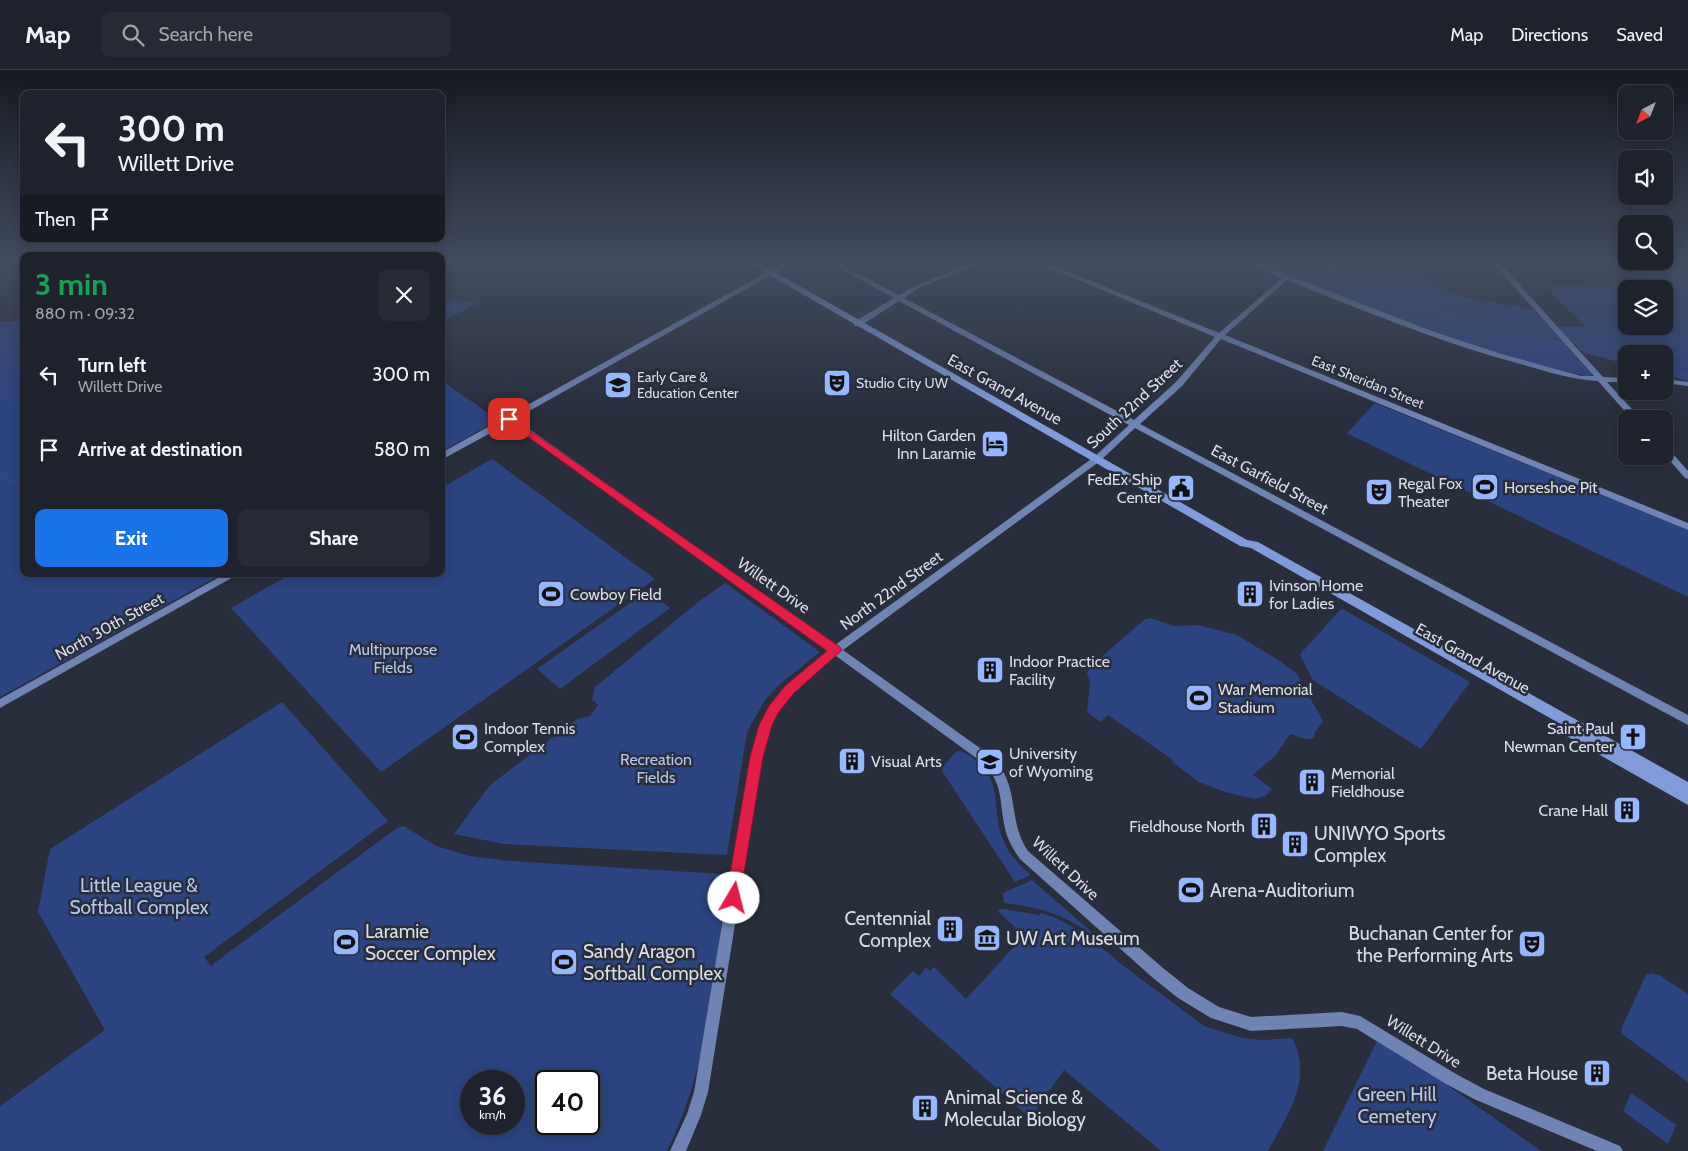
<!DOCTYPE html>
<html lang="en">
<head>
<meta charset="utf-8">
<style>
	:root { --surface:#1e222d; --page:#262a35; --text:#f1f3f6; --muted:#a1a4aa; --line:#3c3f49; --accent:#1a73e8 }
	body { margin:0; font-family:Cabin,sans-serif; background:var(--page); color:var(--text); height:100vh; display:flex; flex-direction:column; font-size:19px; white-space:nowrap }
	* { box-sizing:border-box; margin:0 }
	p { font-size:16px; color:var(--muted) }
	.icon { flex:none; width:28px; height:28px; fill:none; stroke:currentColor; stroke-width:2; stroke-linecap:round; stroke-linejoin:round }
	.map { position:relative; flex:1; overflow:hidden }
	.details { position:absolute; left:20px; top:182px; width:425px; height:325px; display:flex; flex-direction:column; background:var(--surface); border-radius:10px; box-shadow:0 2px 12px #0003,0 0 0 1px var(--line) }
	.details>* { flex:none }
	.top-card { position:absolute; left:20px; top:20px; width:425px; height:152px; border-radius:10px; box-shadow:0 2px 12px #0003,0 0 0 1px var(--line); background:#1e222d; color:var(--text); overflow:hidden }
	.needle { width:32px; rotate:222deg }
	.controls { position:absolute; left:1618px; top:15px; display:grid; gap:10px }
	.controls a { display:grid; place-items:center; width:55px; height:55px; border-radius:10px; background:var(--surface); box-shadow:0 2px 12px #0003,0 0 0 1px var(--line); font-size:25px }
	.speed { position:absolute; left:460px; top:1000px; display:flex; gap:10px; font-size:25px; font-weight:700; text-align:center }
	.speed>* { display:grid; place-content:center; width:65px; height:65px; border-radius:50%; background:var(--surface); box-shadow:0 2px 12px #0003,0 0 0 1px var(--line); line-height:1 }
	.speed small { font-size:12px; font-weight:400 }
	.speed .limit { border:2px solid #111; border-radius:8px; background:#fff; color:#111 }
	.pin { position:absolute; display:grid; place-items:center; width:42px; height:42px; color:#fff; margin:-21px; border-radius:10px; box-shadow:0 2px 8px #0006 }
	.me { position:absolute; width:55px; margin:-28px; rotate:8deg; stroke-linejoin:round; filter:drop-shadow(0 0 4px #0008) }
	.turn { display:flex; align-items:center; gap:18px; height:105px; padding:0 15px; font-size:22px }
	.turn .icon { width:65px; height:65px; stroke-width:2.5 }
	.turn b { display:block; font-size:35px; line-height:42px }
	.then { display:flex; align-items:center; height:48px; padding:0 15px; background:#0003; gap:10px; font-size:19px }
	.round { display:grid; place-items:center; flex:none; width:52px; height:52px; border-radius:10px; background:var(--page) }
	.head { display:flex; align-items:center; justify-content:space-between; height:85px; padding:0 15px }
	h1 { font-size:30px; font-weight:700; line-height:38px; color:#1e9e55 }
	.cta { display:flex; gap:10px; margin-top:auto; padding:10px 15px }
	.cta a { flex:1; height:58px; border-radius:10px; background:var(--accent); color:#fff; font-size:20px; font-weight:700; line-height:58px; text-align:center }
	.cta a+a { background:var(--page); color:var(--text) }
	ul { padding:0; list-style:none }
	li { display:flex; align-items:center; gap:15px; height:75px; padding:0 15px }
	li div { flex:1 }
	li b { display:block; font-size:19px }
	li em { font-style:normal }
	header { display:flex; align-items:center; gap:30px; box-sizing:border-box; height:70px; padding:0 25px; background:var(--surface); border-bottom:1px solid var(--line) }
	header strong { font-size:24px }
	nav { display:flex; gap:28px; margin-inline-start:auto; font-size:18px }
	.search { width:350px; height:45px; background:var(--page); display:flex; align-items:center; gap:12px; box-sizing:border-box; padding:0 18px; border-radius:10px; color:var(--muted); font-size:19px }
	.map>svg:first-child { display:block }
	.green { fill:#2c447f; fill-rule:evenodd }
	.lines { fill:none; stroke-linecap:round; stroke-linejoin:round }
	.stream { stroke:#434a77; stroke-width:1 }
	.secondary { fill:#6f84b3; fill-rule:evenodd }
	.primary { fill:#809bd7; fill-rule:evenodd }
	.route { fill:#e11d48; stroke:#92132f }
	.labels { text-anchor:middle; stroke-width:5; stroke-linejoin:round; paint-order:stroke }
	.far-poi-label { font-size:14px; fill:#dadee7; stroke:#282e3c; text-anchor:start }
	.far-street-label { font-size:14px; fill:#dadee7; stroke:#282e3c }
	.street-label { font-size:16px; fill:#dadee7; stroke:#282e3c }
	.poi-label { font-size:16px; fill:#dadee7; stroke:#282e3c; text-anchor:start }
	.park-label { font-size:16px; fill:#b7c8ee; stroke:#282e3c }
	.near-poi-label { font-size:19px; fill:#dadee7; stroke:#282e3c; text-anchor:start }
	.near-park-label { font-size:19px; fill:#b7c8ee; stroke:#282e3c }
</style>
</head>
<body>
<header>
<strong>Map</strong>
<div class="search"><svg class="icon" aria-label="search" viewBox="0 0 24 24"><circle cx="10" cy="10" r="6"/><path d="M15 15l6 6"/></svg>Search here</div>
<nav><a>Map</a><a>Directions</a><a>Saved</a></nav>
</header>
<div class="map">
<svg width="1688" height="1081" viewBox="0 0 1688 1081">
	<rect width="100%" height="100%" fill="#282e3c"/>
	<!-- green -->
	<g class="green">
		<path d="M1253,192H1399L1449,223L1460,226L1534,240L1549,256L1586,257L1543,214L1652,215L1629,192H1688V311L1664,304V284H1626V294L1584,283L1577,275L1564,273L1592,304L1589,307L1527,292L1400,250ZM1626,219H1664V256H1626Z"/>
		<path d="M441,227L454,230L479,233L441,252Z"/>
		<path d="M24,251V504H222L0,627V252Z"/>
		<path d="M441,310L498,350L441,382Z"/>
		<path d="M1375,333L1688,460V527L1348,364L1347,363Z"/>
		<path d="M492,389L655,509L381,702L231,538L291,504H441V418Z"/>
		<path d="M725,513L820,582L780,614L765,630L747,662L727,785L504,774L454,764L490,715L577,649L590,646L598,635L592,629L595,617L697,533Z"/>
		<path d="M647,521L670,538L560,619L537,599Z"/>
		<path d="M1343,539L1470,612L1421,679L1313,610L1300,585L1303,581L1339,541Z"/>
		<path d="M1151,548L1174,556L1198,555L1237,565L1280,591L1296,603L1323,651L1315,662L1314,668C1305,671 1298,666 1290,664L1275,686L1253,705L1272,719L1265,726L1255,729L1225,722L1199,712L1172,692L1173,690L1108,645L1101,652L1087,642L1090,613L1087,603L1090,597L1145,549Z"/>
		<path d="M282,632L388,751L204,887L212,897L213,894L397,758L404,756L436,776L470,786L510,791L722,804L727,809C715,901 709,997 667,1081H0V1036L105,960L38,842L50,779ZM471,1011H514V1054H471ZM546,1011H589V1054H546Z"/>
		<path d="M957,681C964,681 969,685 974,689C1003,712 992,734 1001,764C1006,781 1018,794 1031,805L1015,812L942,701L944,695Z"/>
		<path d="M1032,810L1111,879C1074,850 1052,838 1004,833L1003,823Z"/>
		<path d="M1002,839L1040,845L1041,843L1056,848L1087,865L1121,894L1204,956L1242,968L1263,970L1292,968C1314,1009 1287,1046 1268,1081H1161L1064,1000L1030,1048L890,924L913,901L919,906L926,898L930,901L934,897L966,929L1024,866L998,841Z"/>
		<path d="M1652,903L1659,905L1688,924V1012L1622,964V957L1646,905Z"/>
		<path d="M1379,967L1541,1081H1323Z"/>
		<path d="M1631,1023L1676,1055L1668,1074L1623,1041Z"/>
	</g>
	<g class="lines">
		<!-- stream -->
		<g class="stream">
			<path d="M1319,192L1389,232L1451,245L1468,251L1567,275"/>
			<path d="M1576,278L1626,290"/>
			<path d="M1664,300L1688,306"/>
			<path d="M0,409L24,414"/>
		</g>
		<!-- secondary -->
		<g class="secondary">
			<path d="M785,192H794L515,349L835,575L1094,387L1129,355L899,231L860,256H854V252L894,228L846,202L835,192H842L850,200L899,225L913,217L974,192H984L917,219L904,228L1134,350L1176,312L1215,267L1035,192H1045L1219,263L1282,208L1244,192H1254L1429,260L1505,285L1581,306H1594L1492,192H1499L1603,307L1626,308V312H1607L1641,349H1632L1598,311C1573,310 1549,302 1524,295C1443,274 1365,241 1287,210L1225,265L1688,453V460L1221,269L1182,316L1140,354L1688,645V655L1135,358L1100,391L843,580L991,686C1022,717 1006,748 1028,781L1163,898L1188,918L1219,937L1251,947L1342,942L1360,946L1456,1004L1484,1019L1620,1076L1623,1081H1597L1474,1029L1446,1014L1357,959L1342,956L1251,961L1211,948L1178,928L1153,908L1020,789C1013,779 1007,769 1005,758C999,732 1004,714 983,693L836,586C814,604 789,621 776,647C769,659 766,674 762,687L708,1022L701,1045L686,1081H670L687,1044L694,1022L750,687C755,673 759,657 766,643C780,617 805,599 828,581L509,353L441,390V383Z"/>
			<path d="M1664,309L1688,312V316L1664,313Z"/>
			<path d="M1664,376L1667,377L1688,401V409L1685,408L1664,384Z"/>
			<path d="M225,504H237L235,506L0,638V629Z"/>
		</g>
		<!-- primary -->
		<path class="primary" d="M747,192H757L1247,470L1258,472L1688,712V735L1563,664L1561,660L1564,656L1251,478L1240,476Z"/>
	</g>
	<!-- sky -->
	<linearGradient id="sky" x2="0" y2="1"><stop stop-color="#161921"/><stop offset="0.56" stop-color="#424c61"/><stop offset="1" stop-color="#424c61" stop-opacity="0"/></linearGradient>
	<rect width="1688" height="344" fill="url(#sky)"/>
	<!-- route -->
	<path class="route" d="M509,346L840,577L842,580L794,623L778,643L772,655L763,687L739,833L734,835L728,833L726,828L750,687L759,655L769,636L785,616L827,581L506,351V347Z"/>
	<!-- icons -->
	<defs>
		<g id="theatre-square" transform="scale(1.4375)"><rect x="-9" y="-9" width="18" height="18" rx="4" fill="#96b6fd" stroke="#282e3c"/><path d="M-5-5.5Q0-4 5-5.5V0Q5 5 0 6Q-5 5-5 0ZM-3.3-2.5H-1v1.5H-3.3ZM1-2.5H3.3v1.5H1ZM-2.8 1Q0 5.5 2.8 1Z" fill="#111"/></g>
		<g id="school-square" transform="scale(1.4375)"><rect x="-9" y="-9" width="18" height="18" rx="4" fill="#96b6fd" stroke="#282e3c"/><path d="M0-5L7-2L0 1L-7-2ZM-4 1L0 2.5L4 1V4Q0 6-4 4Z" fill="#111"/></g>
		<g id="hotel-square" transform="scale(1.4375)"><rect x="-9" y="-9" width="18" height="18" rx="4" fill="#96b6fd" stroke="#282e3c"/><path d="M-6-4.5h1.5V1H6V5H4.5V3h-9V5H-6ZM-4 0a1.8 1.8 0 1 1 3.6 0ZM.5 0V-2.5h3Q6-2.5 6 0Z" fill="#111"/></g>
		<g id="stadium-square" transform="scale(1.4375)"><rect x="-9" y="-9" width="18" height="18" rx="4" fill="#96b6fd" stroke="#282e3c"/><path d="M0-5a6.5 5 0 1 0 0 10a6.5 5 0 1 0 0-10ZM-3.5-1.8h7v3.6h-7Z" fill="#111"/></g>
		<g id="civic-square" transform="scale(1.4375)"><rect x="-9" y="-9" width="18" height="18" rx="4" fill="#96b6fd" stroke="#282e3c"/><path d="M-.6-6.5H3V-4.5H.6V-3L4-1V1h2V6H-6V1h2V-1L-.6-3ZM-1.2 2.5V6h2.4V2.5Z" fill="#111"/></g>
		<g id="building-square" transform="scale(1.4375)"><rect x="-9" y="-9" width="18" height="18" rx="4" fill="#96b6fd" stroke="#282e3c"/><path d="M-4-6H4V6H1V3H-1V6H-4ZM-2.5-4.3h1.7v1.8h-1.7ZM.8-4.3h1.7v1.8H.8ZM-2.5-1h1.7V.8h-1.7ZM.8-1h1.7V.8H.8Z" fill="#111"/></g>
		<g id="church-square" transform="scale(1.4375)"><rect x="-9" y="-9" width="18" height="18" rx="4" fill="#96b6fd" stroke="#282e3c"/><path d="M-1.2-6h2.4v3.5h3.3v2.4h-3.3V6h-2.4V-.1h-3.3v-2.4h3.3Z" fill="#111"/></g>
		<g id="university-square" transform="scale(1.4375)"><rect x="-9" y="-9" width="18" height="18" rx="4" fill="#96b6fd" stroke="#282e3c"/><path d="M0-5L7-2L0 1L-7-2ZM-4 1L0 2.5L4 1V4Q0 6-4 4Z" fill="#111"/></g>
		<g id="museum-square" transform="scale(1.4375)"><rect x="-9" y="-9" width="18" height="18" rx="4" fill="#96b6fd" stroke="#282e3c"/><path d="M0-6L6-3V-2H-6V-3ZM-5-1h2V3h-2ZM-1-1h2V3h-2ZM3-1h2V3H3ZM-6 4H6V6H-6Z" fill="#111"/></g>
	</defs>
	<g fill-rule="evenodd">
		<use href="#theatre-square" x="837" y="313"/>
		<use href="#school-square" x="618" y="315"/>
		<use href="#hotel-square" x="995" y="374"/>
		<use href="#stadium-square" x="1485" y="417"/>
		<use href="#civic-square" x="1181" y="418"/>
		<use href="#theatre-square" x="1379" y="422"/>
		<use href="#stadium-square" x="551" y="524"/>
		<use href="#building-square" x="1250" y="524"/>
		<use href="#building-square" x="990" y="600"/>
		<use href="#stadium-square" x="1199" y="628"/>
		<use href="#stadium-square" x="465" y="667"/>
		<use href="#church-square" x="1633" y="667"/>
		<use href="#building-square" x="852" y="691"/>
		<use href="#university-square" x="990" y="692"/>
		<use href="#building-square" x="1312" y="712"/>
		<use href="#building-square" x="1627" y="740"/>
		<use href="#building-square" x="1264" y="756"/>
		<use href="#building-square" x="1295" y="774"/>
		<use href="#stadium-square" x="1191" y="820"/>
		<use href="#building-square" x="950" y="859"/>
		<use href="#museum-square" x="987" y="868"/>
		<use href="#stadium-square" x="346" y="872"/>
		<use href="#theatre-square" x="1532" y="874"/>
		<use href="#stadium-square" x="564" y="892"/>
		<use href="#building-square" x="1597" y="1003"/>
		<use href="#building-square" x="925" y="1038"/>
	</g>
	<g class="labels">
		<!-- far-poi labels -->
		<g class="far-poi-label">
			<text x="637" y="312">Early Care &amp;<tspan x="637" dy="16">Education Center</tspan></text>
			<text x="856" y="318">Studio City UW</text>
		</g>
		<!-- far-street labels -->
		<g class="far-street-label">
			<text transform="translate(1368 312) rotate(22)" y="5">East Sheridan Street</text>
		</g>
		<!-- street labels -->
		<g class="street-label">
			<text transform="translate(1005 319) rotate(29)" y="6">East Grand Avenue</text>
			<text transform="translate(1134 333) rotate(-43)" y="6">South 22nd Street</text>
			<text transform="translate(1270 409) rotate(28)" y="6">East Garfield Street</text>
			<text transform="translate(774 515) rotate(35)" y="6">Willett Drive</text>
			<text transform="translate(891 520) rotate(-36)" y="6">North 22nd Street</text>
			<text transform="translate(109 556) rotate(-29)" y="6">North 30th Street</text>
			<text transform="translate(1473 588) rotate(29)" y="6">East Grand Avenue</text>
			<text transform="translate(1066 798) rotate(43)" y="6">Willett Drive</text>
			<text transform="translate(1424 971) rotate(32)" y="6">Willett Drive</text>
		</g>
		<!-- poi labels -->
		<g class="poi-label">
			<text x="976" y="371" text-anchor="end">Hilton Garden<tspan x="976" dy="18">Inn Laramie</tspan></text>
			<text x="1162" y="415" text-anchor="end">FedEx Ship<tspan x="1162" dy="18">Center</tspan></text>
			<text x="1398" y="419">Regal Fox<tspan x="1398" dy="18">Theater</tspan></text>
			<text x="1504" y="423">Horseshoe Pit</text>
			<text x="1269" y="521">Ivinson Home<tspan x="1269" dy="18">for Ladies</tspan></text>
			<text x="570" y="530">Cowboy Field</text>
			<text x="1009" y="597">Indoor Practice<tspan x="1009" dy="18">Facility</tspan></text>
			<text x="1218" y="625">War Memorial<tspan x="1218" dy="18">Stadium</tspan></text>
			<text x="484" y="664">Indoor Tennis<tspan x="484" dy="18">Complex</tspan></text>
			<text x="1614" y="664" text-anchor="end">Saint Paul<tspan x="1614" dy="18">Newman Center</tspan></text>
			<text x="1009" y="689">University<tspan x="1009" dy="18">of Wyoming</tspan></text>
			<text x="871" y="697">Visual Arts</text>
			<text x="1331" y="709">Memorial<tspan x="1331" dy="18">Fieldhouse</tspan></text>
			<text x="1608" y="746" text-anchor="end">Crane Hall</text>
			<text x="1245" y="762" text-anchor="end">Fieldhouse North</text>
		</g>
		<!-- park labels -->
		<g class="park-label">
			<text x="393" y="585">Multipurpose<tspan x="393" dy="18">Fields</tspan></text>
			<text x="656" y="695">Recreation<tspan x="656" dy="18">Fields</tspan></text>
		</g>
		<!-- near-poi labels -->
		<g class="near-poi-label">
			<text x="1314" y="770">UNIWYO Sports<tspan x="1314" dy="22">Complex</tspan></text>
			<text x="1210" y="827">Arena-Auditorium</text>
			<text x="931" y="855" text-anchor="end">Centennial<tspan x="931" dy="22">Complex</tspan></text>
			<text x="365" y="868">Laramie<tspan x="365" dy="22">Soccer Complex</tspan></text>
			<text x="1513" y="870" text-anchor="end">Buchanan Center for<tspan x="1513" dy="22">the Performing Arts</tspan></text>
			<text x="1006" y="875">UW Art Museum</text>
			<text x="583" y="888">Sandy Aragon<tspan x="583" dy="22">Softball Complex</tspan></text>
			<text x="1578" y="1010" text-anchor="end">Beta House</text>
			<text x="944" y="1034">Animal Science &amp;<tspan x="944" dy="22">Molecular Biology</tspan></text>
		</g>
		<!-- near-park labels -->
		<g class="near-park-label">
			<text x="139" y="822">Little League &amp;<tspan x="139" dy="22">Softball Complex</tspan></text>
			<text x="1397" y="1031">Green Hill<tspan x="1397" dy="22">Cemetery</tspan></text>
		</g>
	</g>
</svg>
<div class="controls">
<a><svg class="needle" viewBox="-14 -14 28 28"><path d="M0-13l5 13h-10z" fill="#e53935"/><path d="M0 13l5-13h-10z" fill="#a1a4aa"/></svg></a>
<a><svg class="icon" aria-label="sound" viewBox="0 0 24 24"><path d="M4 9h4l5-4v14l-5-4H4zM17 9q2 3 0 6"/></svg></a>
<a><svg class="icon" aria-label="search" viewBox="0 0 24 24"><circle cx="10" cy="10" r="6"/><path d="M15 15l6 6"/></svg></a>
<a><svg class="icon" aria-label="layers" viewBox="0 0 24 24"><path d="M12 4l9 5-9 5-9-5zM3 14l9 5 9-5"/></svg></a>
<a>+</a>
<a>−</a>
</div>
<div class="speed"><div>36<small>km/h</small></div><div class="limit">40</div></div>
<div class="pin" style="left:509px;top:349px;background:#d93025"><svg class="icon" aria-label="arrive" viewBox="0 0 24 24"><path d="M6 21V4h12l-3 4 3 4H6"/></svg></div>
<svg class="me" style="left:734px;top:828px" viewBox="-20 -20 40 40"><circle r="19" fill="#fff"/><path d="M0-13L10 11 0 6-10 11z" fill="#e11d48"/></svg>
<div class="top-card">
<div class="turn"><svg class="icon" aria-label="left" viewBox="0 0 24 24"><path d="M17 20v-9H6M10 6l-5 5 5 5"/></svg><div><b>300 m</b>Willett Drive</div></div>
<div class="then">Then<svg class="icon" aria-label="arrive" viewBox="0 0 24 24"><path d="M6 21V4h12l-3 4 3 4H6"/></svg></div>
</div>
<section class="details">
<div class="head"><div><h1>3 min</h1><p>880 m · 09:32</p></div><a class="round"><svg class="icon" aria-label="close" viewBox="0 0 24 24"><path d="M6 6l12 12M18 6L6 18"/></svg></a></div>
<ul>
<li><svg class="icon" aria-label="left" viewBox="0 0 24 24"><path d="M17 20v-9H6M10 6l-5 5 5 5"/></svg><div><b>Turn left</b><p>Willett Drive</p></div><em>300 m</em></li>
<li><svg class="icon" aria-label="arrive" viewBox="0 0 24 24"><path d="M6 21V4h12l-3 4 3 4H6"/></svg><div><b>Arrive at destination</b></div><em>580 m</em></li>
</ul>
<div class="cta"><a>Exit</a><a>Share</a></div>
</section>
</div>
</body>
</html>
